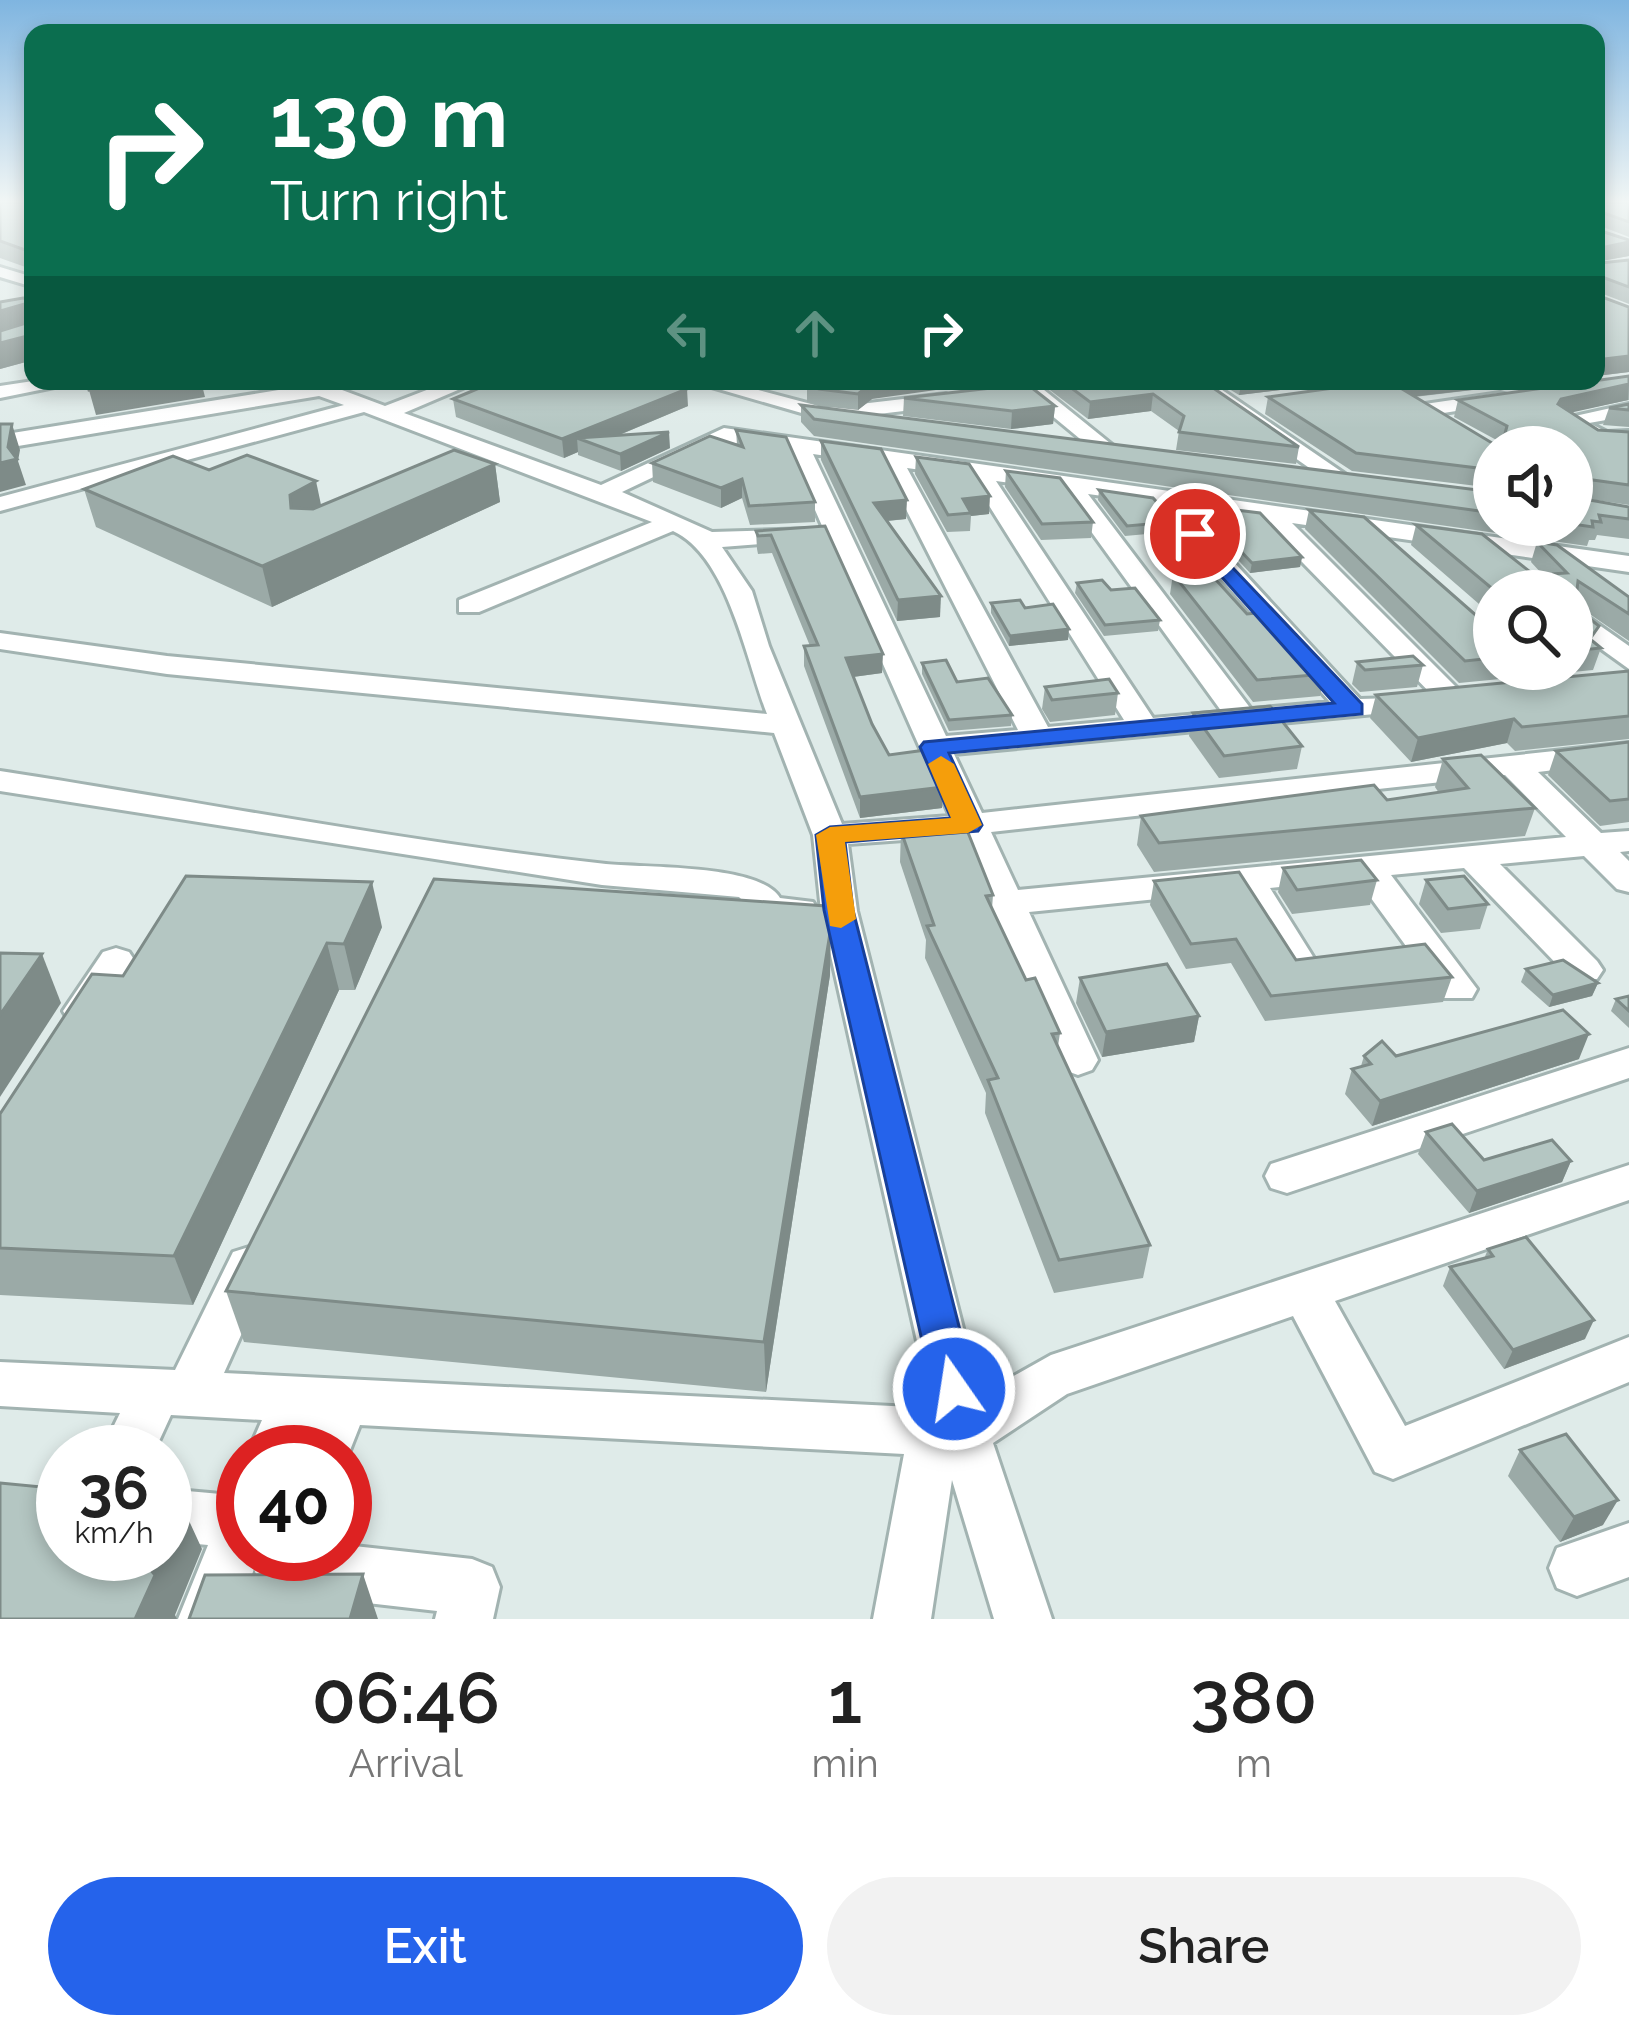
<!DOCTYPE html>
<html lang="en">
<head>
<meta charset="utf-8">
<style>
	:root { --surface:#fff; --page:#f2f2f2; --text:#222; --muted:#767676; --accent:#2563eb }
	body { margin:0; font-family:Raleway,sans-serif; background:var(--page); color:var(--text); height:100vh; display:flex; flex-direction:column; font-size:45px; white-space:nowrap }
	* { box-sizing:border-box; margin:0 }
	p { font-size:39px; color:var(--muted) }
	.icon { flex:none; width:66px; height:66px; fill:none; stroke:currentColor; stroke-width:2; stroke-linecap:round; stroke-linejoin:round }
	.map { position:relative; height:1619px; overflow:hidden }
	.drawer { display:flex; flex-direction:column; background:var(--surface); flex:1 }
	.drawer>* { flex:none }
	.banner { position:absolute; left:24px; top:24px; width:1581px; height:366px; border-radius:24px; box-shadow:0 6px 18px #0003; background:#0b6e4f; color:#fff; overflow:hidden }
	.fabs { position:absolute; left:1473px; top:426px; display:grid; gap:24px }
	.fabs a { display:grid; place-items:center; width:120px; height:120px; border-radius:50%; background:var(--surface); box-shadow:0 6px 18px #0003; font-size:60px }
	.speed { position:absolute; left:36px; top:1425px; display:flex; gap:24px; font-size:60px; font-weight:700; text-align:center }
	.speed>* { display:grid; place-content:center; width:156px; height:156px; border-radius:50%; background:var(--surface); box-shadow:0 6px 18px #0003; line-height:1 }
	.speed small { font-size:30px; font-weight:400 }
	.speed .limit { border:18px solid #d22; background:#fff; color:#111 }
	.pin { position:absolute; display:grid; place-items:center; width:102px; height:102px; color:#fff; margin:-51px; border:6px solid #fff; border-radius:50%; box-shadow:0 3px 12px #0007 }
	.me { position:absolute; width:132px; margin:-66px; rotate:347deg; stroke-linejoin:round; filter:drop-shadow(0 0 9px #0008) }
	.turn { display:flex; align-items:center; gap:42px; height:252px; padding:0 48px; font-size:54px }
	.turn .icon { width:156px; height:156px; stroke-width:2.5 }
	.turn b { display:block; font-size:84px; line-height:102px }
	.lanes { display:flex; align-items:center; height:114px; padding:0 48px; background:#0003; justify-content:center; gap:60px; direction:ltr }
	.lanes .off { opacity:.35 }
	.eta { display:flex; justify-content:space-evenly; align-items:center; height:204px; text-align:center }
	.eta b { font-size:72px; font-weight:600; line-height:84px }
	.primary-button { display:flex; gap:24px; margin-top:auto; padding:24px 48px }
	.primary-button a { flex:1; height:138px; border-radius:72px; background:var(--accent); color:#fff; font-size:48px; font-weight:600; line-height:138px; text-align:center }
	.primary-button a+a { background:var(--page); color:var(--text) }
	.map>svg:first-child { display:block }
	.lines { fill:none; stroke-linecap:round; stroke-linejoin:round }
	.minor-casing { stroke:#a2b3b1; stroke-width:6 }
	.minor { fill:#fff; fill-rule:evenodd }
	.wall { fill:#9baaa7 }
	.shaded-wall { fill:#7e8b88 }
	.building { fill:#b4c6c2; stroke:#7e8b88; stroke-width:3 }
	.route { fill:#2563eb; stroke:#184099; stroke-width:3 }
	.slow { fill:#f59e0b }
</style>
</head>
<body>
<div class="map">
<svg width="1629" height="1619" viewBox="0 0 1629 1619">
	<rect width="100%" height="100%" fill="#dfebe9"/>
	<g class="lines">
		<!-- minor casing -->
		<g class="minor-casing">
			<g id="minor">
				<path d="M0,267L33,277V287L0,277Z"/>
				<path d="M33,381H84L0,398V386Z"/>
				<path d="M289,381H318L385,406L450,381H479L404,413L601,485L724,428L1629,556V572L1292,523L1462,693L1467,699L1462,705H1442L1260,519L1184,508L1360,699L1427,697L1431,703L1427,709L954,754L982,813L1629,743V761L1538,772L1601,833L1629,831V851L1620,852L1629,861V892L1617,889L1584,856L1500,864L1597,961L1603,970L1597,979H1571L1464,868L1391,875L1477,989L1472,998H1444L1357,879L1270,888L1322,971L1316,980H1290L1236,891L1029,912L1098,1060L1092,1070L1078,1075L1064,1070L1058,1060L959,836L848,844L857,911L980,1395L1051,1355L1629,1165V1200L1335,1301L1405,1426L1629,1337V1382L1393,1479L1375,1472L1293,1316L1067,1394L993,1443L1052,1619H994L952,1480L931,1619H873L904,1454L360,1425L345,1463V1452H248L262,1420L171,1415L154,1452H101L120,1413L0,1406V1362L175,1370L233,1252L249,1247L265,1252L272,1266L224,1373L932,1408L821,911L813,835L774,733L167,674L0,649V633L167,656L767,714C746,660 728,556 673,531L479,612H459V600L652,522L364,412L0,511V497L344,405L319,396L0,449V435L297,387ZM727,442L789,451L950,816L842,824L769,646L752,591L722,547L801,541L810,539V529L712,532L622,492ZM813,454L883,464L1018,730L946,736ZM907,468L971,477L1124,720L1048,727ZM996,481L1061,490L1222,712L1153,718ZM1088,494L1154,503L1330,702L1251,709ZM1505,775L1566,837L1018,890L991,832Z"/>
				<path d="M691,381H724L826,408L946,394L956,400L946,406L853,417L843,425Z"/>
				<path d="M1010,381H1033L1121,452L1102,457Z"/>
				<path d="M1185,381H1209L1361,485L1341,490Z"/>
				<path d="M1500,393L1507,395V403L1418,417L1407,411L1418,405Z"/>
				<path d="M1629,404V416L1589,423L1607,432L1629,431V445L1595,444L1557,420Z"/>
				<path d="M1572,606L1629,646V669L1572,628Z"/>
				<path d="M0,771C201,802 404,842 606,864C646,868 760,864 780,898L813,902L818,910C807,925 777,926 760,919C750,915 747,904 739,897L602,885L0,791Z"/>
				<path d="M116,948L129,952L135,961L97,1021H69L63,1011L103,952Z"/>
				<path d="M1629,1048V1078L1287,1193L1271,1188L1265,1176L1271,1164Z"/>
				<path d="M165,1489L243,1496V1554H345V1545L472,1559L492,1567L500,1587L493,1619H435L437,1611L280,1593L260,1584L254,1569L236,1619H178L208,1545L165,1541Z"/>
				<path d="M1629,1523V1577L1577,1596L1557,1588L1549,1568L1557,1548Z"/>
			</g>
		</g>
		<!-- minor -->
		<use href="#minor" class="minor"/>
	</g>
	<!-- wall -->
	<g class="wall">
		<path d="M0,202H33L31,269L0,258Z"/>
		<path d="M1596,202H1629V237L1598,225V230L1629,240V257V256L1600,261L1601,263L1629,260V304L1598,292L1629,372L1596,376Z"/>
		<path d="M33,301V360L0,369V302Z"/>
		<path d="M1629,376V400L1570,412L1598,430L1629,432V505L1576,497L1629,507V539L1597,535L1595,540H1589L1587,546L814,436L801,422V405L1494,492V525H1572V447H1494V488L1352,471L1265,414L1268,397L1384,381H1550L1414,397L1497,446L1502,445V443L1454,417L1458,400Z"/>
		<path d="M811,381L872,399L858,410L819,406L807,402V385Z"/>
		<path d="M1038,381H1203L1299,447L1296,464L1176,450L1179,431L1151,411L1088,419Z"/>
		<path d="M1216,381H1354L1239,395Z"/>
		<path d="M904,398L1055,406L1053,424L1011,429L903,416Z"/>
		<path d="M453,399L688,406L617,436L670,448L621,471L578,455V452L564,458L456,417Z"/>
		<path d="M1629,404V427L1603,425L1609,408Z"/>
		<path d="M736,430L815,502V522L750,525L742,498L721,508L653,482L652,463L737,445Z"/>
		<path d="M821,441L906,519L888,521L940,617L897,621L821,460Z"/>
		<path d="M916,457L989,514L971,516L970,531L947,532L915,474Z"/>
		<path d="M495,464L500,502L272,607L96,527L84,489L209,470L321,505Z"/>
		<path d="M1006,471L1093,522L1091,538L1041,540L1005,487Z"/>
		<path d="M1099,490L1153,498L1213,577L1247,614L1325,674L1320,696L1253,702L1170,594L1173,574L1187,572L1147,534L1125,536L1098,500Z"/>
		<path d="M1197,505L1302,557L1300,567L1250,573L1196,514Z"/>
		<path d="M1309,510L1487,625L1494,626V669H1572V591H1494V617L1411,545L1416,525L1534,575L1542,574L1531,562L1537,542L1629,597V641L1575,604V607L1594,642L1601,648L1593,670L1459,683L1305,529Z"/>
		<path d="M825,526L882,673L853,677L872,724L889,755L943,787L942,808L860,818L804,666V646H810L772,553L758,554L757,549L756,531Z"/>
		<path d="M1077,583L1160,620L1158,631L1104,636L1075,593Z"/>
		<path d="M991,603L1025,608L1068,640L1009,646L991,613Z"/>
		<path d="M1357,662L1423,665L1417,687L1360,692L1352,684Z"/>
		<path d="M922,663L1012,715L1011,726L949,731L922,674Z"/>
		<path d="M1629,671V739L1515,751L1507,743L1411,762L1370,718L1376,695Z"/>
		<path d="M1045,687L1118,693L1115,715L1050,722L1042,709Z"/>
		<path d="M1193,713L1302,746L1297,769L1219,778L1189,736Z"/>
		<path d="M1629,742V822L1600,826L1548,775L1556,751Z"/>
		<path d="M1443,759L1535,808L1525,836L1154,872L1137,845L1141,816L1387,800L1439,793L1435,787Z"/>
		<path d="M901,831L993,895L992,909L1026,980L1060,1033L1058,1046L1150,1245L1143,1278L1054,1293L985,1113L986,1093L925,958L926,940L900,862Z"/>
		<path d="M1283,868L1377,880L1370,905L1292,914L1278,892Z"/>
		<path d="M1426,880L1488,904L1480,929L1441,933L1419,904Z"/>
		<path d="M1154,881L1296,960L1452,977L1443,1002L1265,1021L1231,963L1186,969L1150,905Z"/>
		<path d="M382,927L355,990H339L193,1305L0,1295V1114L123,976Z"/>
		<path d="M1526,969L1598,983L1592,996L1549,1007L1521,982Z"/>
		<path d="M830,975L766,1392L244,1342L226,1291Z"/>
		<path d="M1080,978L1199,1016L1194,1042L1102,1057L1076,1003Z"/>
		<path d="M1629,996V1028L1611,1011L1616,999Z"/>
		<path d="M1364,1056H1396L1579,1059L1372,1126L1345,1094L1352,1069L1361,1066Z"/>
		<path d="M1426,1132L1484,1160L1571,1161L1562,1182L1469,1213L1418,1154Z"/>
		<path d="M1488,1249L1585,1339L1504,1369L1443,1286L1450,1267L1484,1259Z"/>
		<path d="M1520,1450L1603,1525L1560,1542L1508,1476Z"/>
	</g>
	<!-- shaded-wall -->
	<g class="shaded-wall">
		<path d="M1629,242V256L1596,262V249Z"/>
		<path d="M33,248V269H31L25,250Z"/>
		<path d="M25,304L32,327L0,336V311Z"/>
		<path d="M27,336L33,360L0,369V343Z"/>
		<path d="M1629,356V372L1596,376V360Z"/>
		<path d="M146,381H201L205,397L96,415L89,390Z"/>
		<path d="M880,381H1000L872,399L858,410V394L873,382Z"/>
		<path d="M1242,381H1354L1239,395Z"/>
		<path d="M1413,381H1550L1410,397L1402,389Z"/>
		<path d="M1629,384L1628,400L1556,416L1558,404L1561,399Z"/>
		<path d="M687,389L688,406L595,445L577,438L578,452L564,458L562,439Z"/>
		<path d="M1153,394L1151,411L1088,419L1090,402Z"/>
		<path d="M1055,406L1053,424L1011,429L1012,411Z"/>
		<path d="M12,424L20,450L18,461L26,485L0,492V463L8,447Z"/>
		<path d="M669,432L670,448L621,471L620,454Z"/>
		<path d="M495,464L500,502L272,607L262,566Z"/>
		<path d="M742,479V498L721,508V488Z"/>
		<path d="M316,481L324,519L291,508L290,495Z"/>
		<path d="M990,496L989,514L971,516L963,499Z"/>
		<path d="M907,500L906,519L874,522V503Z"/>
		<path d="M1302,557L1300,567L1250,573L1252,563Z"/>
		<path d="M1216,567L1214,577L1194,579L1196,569Z"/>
		<path d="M941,596L940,617L897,621L898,600Z"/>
		<path d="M1069,629L1068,640L1009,646L1010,636Z"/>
		<path d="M883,654L882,673L845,678L846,658Z"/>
		<path d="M1514,719L1507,743L1411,762L1418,738Z"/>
		<path d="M943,787L942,808L860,818V797Z"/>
		<path d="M372,882L382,927L355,990L344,944Z"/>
		<path d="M831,927L830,975L766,1392L764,1342Z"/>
		<path d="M327,943L339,990L193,1305L174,1256Z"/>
		<path d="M42,954L61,1003L0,1097V1015Z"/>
		<path d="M1598,983L1592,996L1549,1007L1553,995Z"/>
		<path d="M1199,1016L1194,1042L1102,1057L1106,1032Z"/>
		<path d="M1589,1034L1579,1059L1372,1126L1380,1101Z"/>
		<path d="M1571,1161L1562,1182L1469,1213L1477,1191Z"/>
		<path d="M1594,1320L1585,1339L1504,1369L1513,1350Z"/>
		<path d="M179,1499L202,1549L175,1615L177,1619H135L149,1568L156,1554H165V1532Z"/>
		<path d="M1618,1500L1603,1525L1560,1542L1574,1517Z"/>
		<path d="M363,1574L378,1619H350Z"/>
	</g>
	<!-- building -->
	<g class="building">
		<path d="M4,202H33V248L25,250L0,241V203Z"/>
		<path d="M1596,202H1629V222L1601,212L1596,215Z"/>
		<path d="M1596,219L1598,230L1629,240V242L1596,249Z"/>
		<path d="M1596,250L1601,263L1629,260V287L1602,277L1596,281Z"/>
		<path d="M1596,282L1599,296L1629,307V356L1596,360Z"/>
		<path d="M23,298L33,301V338L27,336L0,343V331L29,322L31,308L25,304L0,311V302Z"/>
		<path d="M1629,376V384L1561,399L1558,404L1598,430L1629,432V485L1578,478L1573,497L1629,507V519L1599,515L1601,522L1592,521L1593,527L1572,524V447H1494V470L1356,453L1268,397L1384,381H1413L1402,389L1497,446L1502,445L1507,426L1458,400Z"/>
		<path d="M86,381H146L89,390Z"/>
		<path d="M496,381H663L687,389L562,439L453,399Z"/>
		<path d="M811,381H880L873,382L858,394L819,389L807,385Z"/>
		<path d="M1062,381H1203L1299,447L1179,432L1184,416L1153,394L1090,402Z"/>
		<path d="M1027,384L1055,406L1012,411L904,398Z"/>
		<path d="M1629,404V410L1609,408Z"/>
		<path d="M801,405L1494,492V513L814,419Z"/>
		<path d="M0,424H12L8,447L17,459L0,463Z"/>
		<path d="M736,430L786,437L815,502L749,506L742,479L721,488L652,463L710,436L743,447Z"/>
		<path d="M669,432L620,454L577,438Z"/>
		<path d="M821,441L881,449L907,500L874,503L941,596L898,600Z"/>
		<path d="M454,450L495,464L262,566L84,489L173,456L209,470L247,455L316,481L290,495L291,508L313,509Z"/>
		<path d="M916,457L969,464L990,496L963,499L971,513L948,515Z"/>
		<path d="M1006,471L1060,478L1093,522L1042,524Z"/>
		<path d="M1099,490L1153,498L1216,567L1196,569L1149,524L1127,526Z"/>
		<path d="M1197,505L1260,513L1302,557L1252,563Z"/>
		<path d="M1309,510L1364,517L1487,625L1494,626V658L1465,661Z"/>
		<path d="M1416,525L1482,534L1534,575L1567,573L1537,542L1557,545L1629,597V614L1578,581L1575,607L1599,626L1590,639L1601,648L1572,651V591H1495Z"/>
		<path d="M825,526L883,654L846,658L872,724L889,755L926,750L943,787L860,797L804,646L818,645L771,535L758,536L756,531Z"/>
		<path d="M1207,570L1247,614L1268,612L1325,674L1257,680L1173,574Z"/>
		<path d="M1102,580L1111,590L1135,588L1160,620L1105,625L1077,583Z"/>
		<path d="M1020,600L1025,608L1053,604L1069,629L1010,636L991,603Z"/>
		<path d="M1413,656L1423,665L1365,670L1357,662Z"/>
		<path d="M946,660L957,682L988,678L1012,715L949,720L922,663Z"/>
		<path d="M1629,671V716L1522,727L1514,719L1418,738L1376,695Z"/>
		<path d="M1109,679L1118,693L1052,700L1045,687Z"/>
		<path d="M1270,706L1302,746L1224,756L1193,713Z"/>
		<path d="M1629,742V799L1610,801L1556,751Z"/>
		<path d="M1481,755L1535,808L1159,843L1141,816L1374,785L1387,800L1468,788L1443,759Z"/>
		<path d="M965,825L993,895L986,896L1026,980L1035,978L1060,1033L1052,1034L1150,1245L1059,1260L988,1080L998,1078L927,926L934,925L901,831Z"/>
		<path d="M1361,860L1377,880L1297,890L1283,868Z"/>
		<path d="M1239,872L1296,960L1425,944L1452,977L1271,996L1236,939L1191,944L1154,881Z"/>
		<path d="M186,876L372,882L344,944L327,943L174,1256L0,1248V1114L92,974L123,976Z"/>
		<path d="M1464,876L1488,904L1448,909L1426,880Z"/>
		<path d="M434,879L826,906L831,927L764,1342L226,1291Z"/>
		<path d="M0,953L42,954L0,1015Z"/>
		<path d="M1563,960L1598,983L1553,995L1526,969Z"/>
		<path d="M1167,964L1199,1016L1106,1032L1080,978Z"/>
		<path d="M1629,996V1011L1616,999Z"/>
		<path d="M1563,1010L1589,1034L1380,1101L1352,1069L1371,1064L1364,1056L1382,1041L1396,1056Z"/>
		<path d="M1452,1124L1484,1160L1552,1140L1571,1161L1477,1191L1426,1132Z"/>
		<path d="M1526,1237L1594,1320L1513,1350L1450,1267L1493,1256L1488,1249Z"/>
		<path d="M1566,1434L1618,1500L1574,1517L1520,1450Z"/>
		<path d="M0,1483L63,1489V1554H156L149,1568L155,1575L135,1619H0Z"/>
		<path d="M165,1498L179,1499L165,1532Z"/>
		<path d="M363,1574L350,1619H189L205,1575Z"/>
	</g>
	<!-- sky -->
	<linearGradient id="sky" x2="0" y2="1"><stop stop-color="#7fb5e0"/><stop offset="0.47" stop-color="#f1f6f5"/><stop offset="1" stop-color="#f1f6f5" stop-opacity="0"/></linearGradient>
	<rect width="1629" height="429" fill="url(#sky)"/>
	<!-- route -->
	<path class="route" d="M1195,528L1362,704V714L949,753L982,825L978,831L845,842L853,910L975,1389L968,1403L954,1408L939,1403L933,1389L824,910L816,835L830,827L951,818L920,747L924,742L1334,703L1187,538V530Z"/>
	<!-- slow -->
	<path class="slow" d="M941,756L954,764L982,825L968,833L845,842L856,919L841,928L830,926L816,835L830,827L951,818L928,764Z"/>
</svg>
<div class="fabs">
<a><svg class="icon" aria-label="sound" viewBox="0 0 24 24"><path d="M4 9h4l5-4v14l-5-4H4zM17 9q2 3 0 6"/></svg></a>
<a><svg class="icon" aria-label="search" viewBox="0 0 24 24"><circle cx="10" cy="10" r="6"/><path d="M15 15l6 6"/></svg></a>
</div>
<div class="speed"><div>36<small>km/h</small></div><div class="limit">40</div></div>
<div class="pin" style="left:1195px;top:534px;background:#d93025"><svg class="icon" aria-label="arrive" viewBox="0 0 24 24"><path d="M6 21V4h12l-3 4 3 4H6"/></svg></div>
<svg class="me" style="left:954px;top:1389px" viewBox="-20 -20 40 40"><circle r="17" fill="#2563eb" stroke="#fff" stroke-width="3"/><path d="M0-11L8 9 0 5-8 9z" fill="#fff"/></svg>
<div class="banner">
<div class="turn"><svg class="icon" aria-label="right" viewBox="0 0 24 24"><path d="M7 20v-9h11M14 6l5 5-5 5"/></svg><div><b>130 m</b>Turn right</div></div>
<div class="lanes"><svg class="icon off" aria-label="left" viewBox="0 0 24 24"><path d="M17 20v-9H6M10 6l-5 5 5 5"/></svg><svg class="icon off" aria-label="ahead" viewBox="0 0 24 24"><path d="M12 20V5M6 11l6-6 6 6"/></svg><svg class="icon" aria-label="right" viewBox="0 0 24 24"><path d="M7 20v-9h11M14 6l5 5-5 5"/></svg></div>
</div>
</div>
<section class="drawer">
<div class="eta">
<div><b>06:46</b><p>Arrival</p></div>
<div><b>1</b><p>min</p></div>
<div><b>380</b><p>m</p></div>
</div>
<div class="primary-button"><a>Exit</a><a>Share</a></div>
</section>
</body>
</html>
